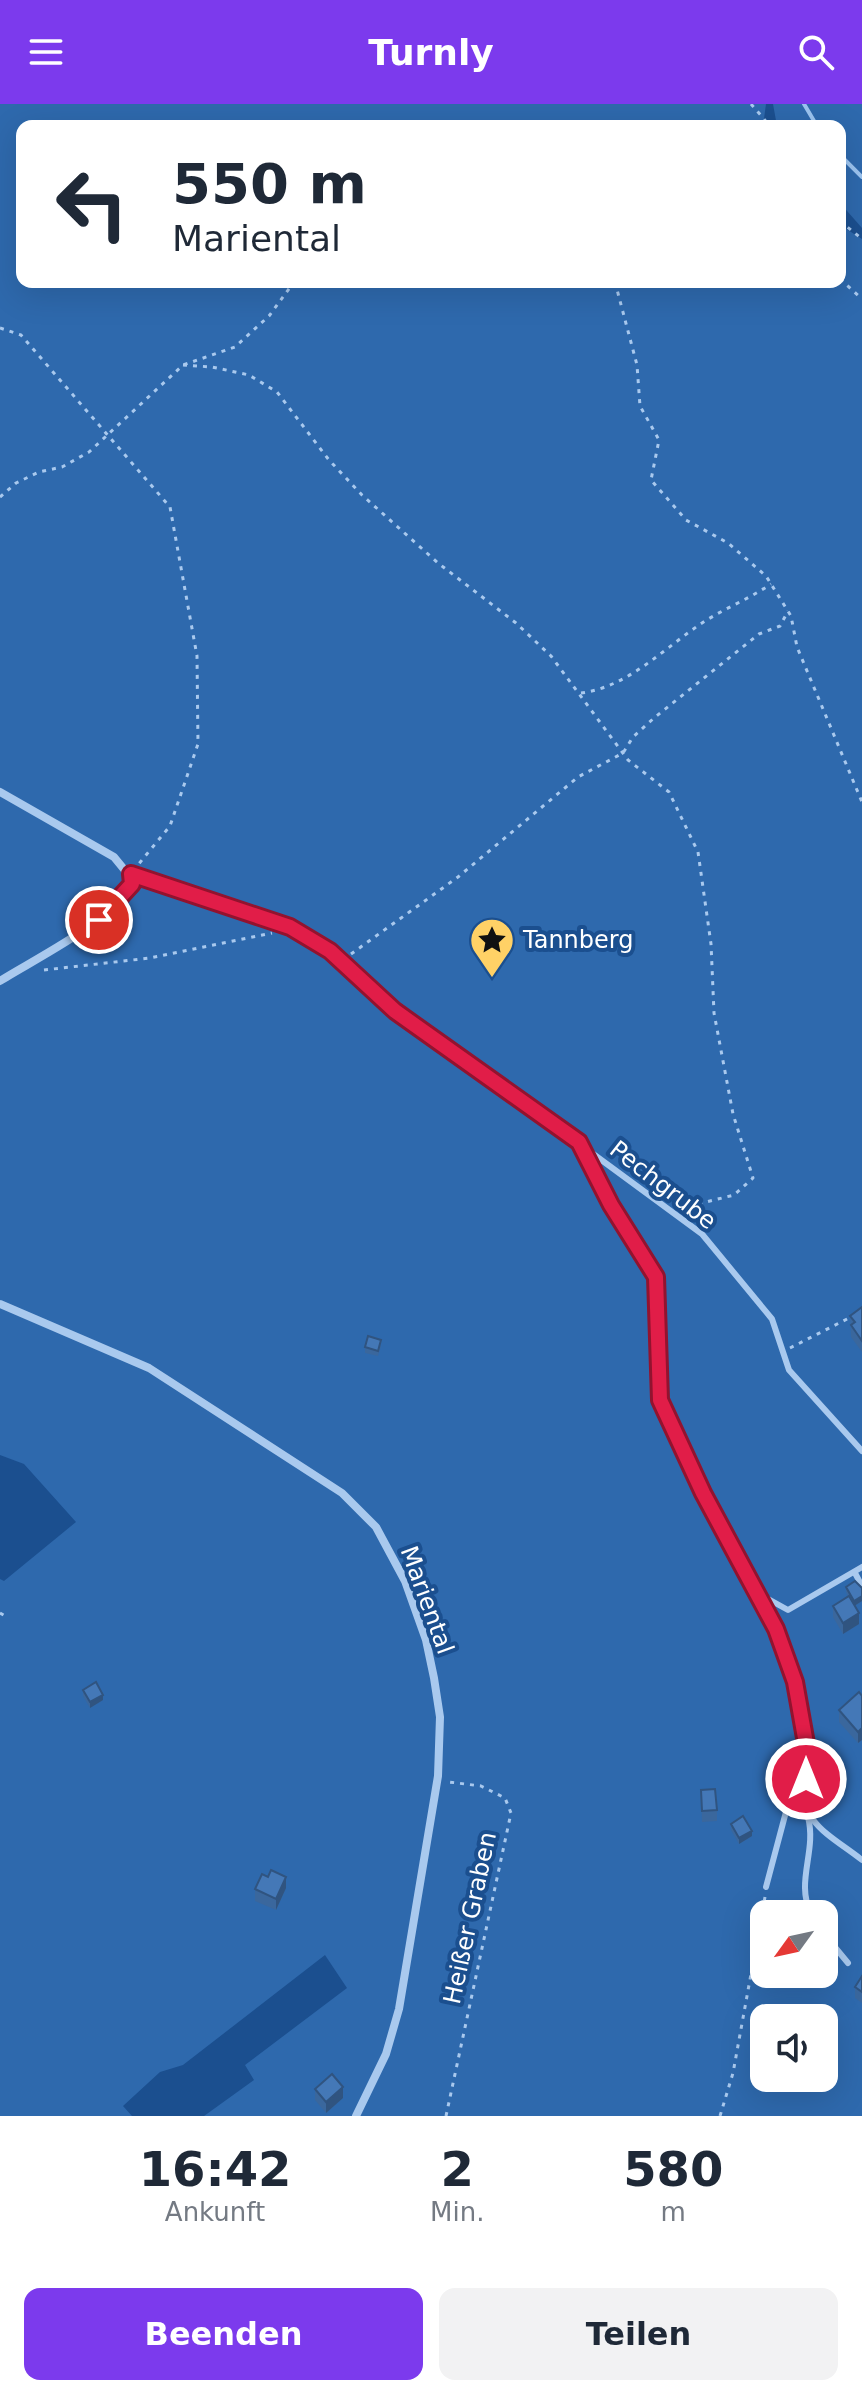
<!DOCTYPE html>
<html lang="de">
<head>
<meta charset="utf-8">
<style>
	:root { --surface:#fff; --page:#f2f2f3; --text:#1f2937; --muted:#747a83; --accent:#7c3aed }
	body { margin:0; font-family:"DejaVu Sans",sans-serif; background:var(--page); color:var(--text); height:100vh; display:flex; flex-direction:column; font-size:30px; white-space:nowrap }
	* { box-sizing:border-box; margin:0 }
	p { font-size:26px; color:var(--muted) }
	.icon { flex:none; width:44px; height:44px; fill:none; stroke:currentColor; stroke-width:2; stroke-linecap:round; stroke-linejoin:round }
	.map { position:relative; height:2012px; overflow:hidden }
	.sheet { display:flex; flex-direction:column; background:var(--surface); flex:1 }
	.sheet>* { flex:none }
	.banner { position:absolute; left:16px; top:16px; width:830px; height:168px; border-radius:16px; box-shadow:0 8px 32px #0002; background:#fff; color:var(--text); overflow:hidden }
	.needle { width:52px; rotate:237deg }
	.fabs { position:absolute; left:750px; top:1796px; display:grid; gap:16px }
	.fabs a { display:grid; place-items:center; width:88px; height:88px; border-radius:16px; background:var(--surface); box-shadow:0 8px 32px #0002; font-size:40px }
	.pin { position:absolute; display:grid; place-items:center; width:68px; height:68px; color:#fff; margin:-34px; border:4px solid #fff; border-radius:50%; box-shadow:0 2px 8px #0007 }
	.me { position:absolute; width:88px; margin:-44px; rotate:0deg; stroke-linejoin:round; filter:drop-shadow(0 0 6px #0008) }
	.turn { display:flex; align-items:center; gap:28px; height:168px; padding:0 24px; font-size:36px }
	.turn .icon { width:104px; height:104px; stroke-width:2.5 }
	.turn b { display:block; font-size:56px; line-height:68px }
	.eta { display:flex; justify-content:space-evenly; align-items:center; height:136px; text-align:center }
	.eta b { font-size:48px; font-weight:700; line-height:56px }
	.action { display:flex; gap:16px; margin-top:auto; padding:16px 24px }
	.action a { flex:1; height:92px; border-radius:16px; background:var(--accent); color:#fff; font-size:32px; font-weight:700; line-height:92px; text-align:center }
	.action a+a { background:var(--page); color:var(--text) }
	header { display:flex; justify-content:space-between; align-items:center; height:104px; padding:0 24px; background:var(--accent); color:#fff; font-size:36px; font-weight:700 }
	.map>svg:first-child { display:block }
	.green { fill:#2e69ad; fill-rule:evenodd }
	.lines { fill:none; stroke-linecap:round; stroke-linejoin:round }
	.stream { stroke:#9cc4f0; stroke-width:4 }
	.path { stroke:#a9c9ee; stroke-width:3; stroke-dasharray:4 6; stroke-linecap:butt }
	.service { stroke:#a9c9ee; stroke-width:6 }
	.minor { stroke:#a9c9ee; stroke-width:8 }
	.wall { fill:#3a679d }
	.shaded-wall { fill:#305480 }
	.building { fill:#4478b7; stroke:#305480; stroke-width:2 }
	.route-casing { stroke:#92132f; stroke-width:20 }
	.route { stroke:#e11d48; stroke-width:14 }
	.labels { text-anchor:middle; stroke-width:8; stroke-linejoin:round; paint-order:stroke }
	.poi-label { font-size:24px; fill:#fff; stroke:#1b4f8f; text-anchor:start }
	.street-label { font-size:24px; fill:#fff; stroke:#1b4f8f }
</style>
</head>
<body>
<header><svg class="icon" aria-label="menu" viewBox="0 0 24 24"><path d="M4 6h16M4 12h16M4 18h16"/></svg>Turnly<svg class="icon" aria-label="search" viewBox="0 0 24 24"><circle cx="10" cy="10" r="6"/><path d="M15 15l6 6"/></svg></header>
<div class="map">
<svg width="862" height="2012" viewBox="0 0 862 2012">
	<rect width="100%" height="100%" fill="#1b4f8f"/>
	<!-- green -->
	<g class="green">
		<path d="M0,0H766L763,22H22V178H840V121L862,135V2012H204L254,1976L245,1961L347,1884L325,1851L183,1961L160,1968L123,2002L132,2012H0V1475L4,1477L76,1418L24,1360L0,1351ZM764,1810H824V1870H764ZM764,1914H824V1974H764Z"/>
		<path d="M773,0H862V124L840,99V22H777Z"/>
	</g>
	<g class="lines">
		<!-- stream -->
		<g class="stream">
			<path d="M804,0L817,22"/>
			<path d="M840,51L862,73"/>
		</g>
		<!-- path -->
		<g class="path">
			<path d="M751,0L770,22"/>
			<path d="M407,22H458"/>
			<path d="M840,117L862,135"/>
			<path d="M840,175L862,195"/>
			<path d="M615,178L637,261L640,302L659,336L651,376L686,416L728,439L766,472L791,512L797,543L862,698"/>
			<path d="M0,224L21,231L170,403L197,552L198,640L170,722L137,762"/>
			<path d="M183,261L212,263L249,271L277,288L329,356L362,391L438,459L516,519L551,552L628,656L669,688L698,748L711,840L714,909L733,1010L753,1074L734,1091L682,1104"/>
			<path d="M0,393L16,379L39,368L62,363L89,348L183,261L235,243L269,212L294,178"/>
			<path d="M581,589C628,583 663,545 702,519C725,504 749,495 771,480"/>
			<path d="M351,850L458,773L578,673L623,649L633,633L654,614L759,530L780,522L788,507"/>
			<path d="M44,866L150,854L272,829"/>
			<path d="M790,1244L851,1213"/>
			<path d="M0,1509L7,1513"/>
			<path d="M446,2012L511,1709L505,1694L481,1682L449,1678"/>
			<path d="M720,2012L733,1969L765,1793"/>
		</g>
		<!-- service -->
		<g class="service">
			<path d="M131,770L290,823L330,847L395,907L579,1038L611,1101L656,1173L660,1296L703,1389L776,1525L795,1578L810,1662L806,1675L791,1689L766,1783"/>
			<path d="M581,1041L702,1130L772,1215L789,1266L862,1347"/>
			<path d="M855,1469L862,1482"/>
			<path d="M761,1491L788,1506L862,1463"/>
			<path d="M806,1675C796,1718 832,1732 862,1756"/>
			<path d="M808,1713C817,1748 795,1777 811,1810"/>
			<path d="M824,1830L848,1859"/>
		</g>
		<!-- minor -->
		<g class="minor">
			<path d="M0,688L114,753L132,775C129,809 29,858 0,877"/>
			<path d="M0,1200L149,1264L342,1389L376,1423L405,1477L426,1536L434,1574L440,1613L438,1672L399,1905L386,1950L356,2012"/>
		</g>
	</g>
	<!-- wall -->
	<g class="wall">
		<path d="M862,1203V1248L851,1233L850,1212Z"/>
		<path d="M381,1242L378,1252L365,1249V1243Z"/>
		<path d="M846,1483L862,1484V1497L855,1502L859,1520L843,1530L833,1513V1502L848,1493L846,1488Z"/>
		<path d="M83,1586L103,1596L90,1604L83,1592Z"/>
		<path d="M862,1592V1636L858,1639L839,1618V1606Z"/>
		<path d="M701,1686L717,1706V1717L702,1718Z"/>
		<path d="M731,1720L752,1732L739,1740L731,1726Z"/>
		<path d="M286,1784L276,1806L255,1797V1785Z"/>
		<path d="M862,1872V1899L855,1894V1883Z"/>
		<path d="M315,1985L343,1994L326,2009L315,1996Z"/>
	</g>
	<!-- shaded-wall -->
	<g class="shaded-wall">
		<path d="M862,1492V1497L854,1502V1497Z"/>
		<path d="M859,1509V1520L843,1530V1519Z"/>
		<path d="M103,1591V1596L90,1604V1598Z"/>
		<path d="M862,1624V1636L858,1639V1628Z"/>
		<path d="M752,1727V1732L739,1740V1734Z"/>
		<path d="M286,1773V1784L276,1806V1795Z"/>
		<path d="M343,1983V1994L326,2009V1998Z"/>
	</g>
	<!-- building -->
	<g class="building">
		<path d="M862,1203V1237L851,1221L855,1218L850,1212Z"/>
		<path d="M368,1232L381,1236L378,1247L365,1243Z"/>
		<path d="M855,1477L862,1484V1492L854,1497L846,1483Z"/>
		<path d="M849,1492L859,1509L843,1519L833,1502Z"/>
		<path d="M96,1578L103,1591L90,1598L83,1586Z"/>
		<path d="M859,1588L862,1592V1624L858,1628L839,1606Z"/>
		<path d="M715,1685L717,1706L702,1707L701,1686Z"/>
		<path d="M743,1712L752,1727L739,1734L731,1720Z"/>
		<path d="M271,1766L286,1773L276,1795L255,1785L262,1770L268,1773Z"/>
		<path d="M862,1872V1888L855,1883Z"/>
		<path d="M332,1970L343,1983L326,1998L315,1985Z"/>
	</g>
	<g class="lines">
		<!-- route casing -->
		<g class="route-casing">
			<path id="route" d="M99,816L132,780L131,770L290,823L330,847L395,907L579,1038L611,1101L656,1173L660,1296L703,1389L776,1525L795,1578L810,1662L806,1675"/>
		</g>
		<!-- route -->
		<use href="#route" class="route"/>
	</g>
	<!-- icons -->
	<defs>
		<g id="sight-pin" transform="scale(2.3)"><path d="M0 17L-7.5 6A9.5 9.5 0 1 1 7.5 6Z" fill="#ffd166" stroke="#1b4f8f"/><path d="M0-6L1.8-2.2L6-1.7L2.9 1.2L3.7 5.4L0 3.3L-3.7 5.4L-2.9 1.2L-6-1.7L-1.8-2.2Z" fill="#111"/></g>
	</defs>
	<g fill-rule="evenodd">
		<use href="#sight-pin" x="492" y="836"/>
	</g>
	<g class="labels">
		<!-- poi labels -->
		<g class="poi-label">
			<text x="523" y="844">Tannberg</text>
		</g>
		<!-- street labels -->
		<g class="street-label">
			<text transform="translate(663 1081) rotate(38)" y="8">Pechgrube</text>
			<text transform="translate(427 1496) rotate(70)" y="8">Mariental</text>
			<text transform="translate(470 1814) rotate(-78)" y="8">Heißer Graben</text>
		</g>
	</g>
</svg>
<div class="fabs">
<a><svg class="needle" viewBox="-14 -14 28 28"><path d="M0-13l5 13h-10z" fill="#e53935"/><path d="M0 13l5-13h-10z" fill="#747a83"/></svg></a>
<a><svg class="icon" aria-label="sound" viewBox="0 0 24 24"><path d="M4 9h4l5-4v14l-5-4H4zM17 9q2 3 0 6"/></svg></a>
</div>
<div class="pin" style="left:99px;top:816px;background:#d93025"><svg class="icon" aria-label="arrive" viewBox="0 0 24 24"><path d="M6 21V4h12l-3 4 3 4H6"/></svg></div>
<svg class="me" style="left:806px;top:1675px" viewBox="-20 -20 40 40"><circle r="17" fill="#e11d48" stroke="#fff" stroke-width="3"/><path d="M0-11L8 9 0 5-8 9z" fill="#fff"/></svg>
<div class="banner">
<div class="turn"><svg class="icon" aria-label="left" viewBox="0 0 24 24"><path d="M17 20v-9H6M10 6l-5 5 5 5"/></svg><div><b>550 m</b>Mariental</div></div>
</div>
</div>
<section class="sheet">
<div class="eta">
<div><b>16:42</b><p>Ankunft</p></div>
<div><b>2</b><p>Min.</p></div>
<div><b>580</b><p>m</p></div>
</div>
<div class="action"><a>Beenden</a><a>Teilen</a></div>
</section>
</body>
</html>
